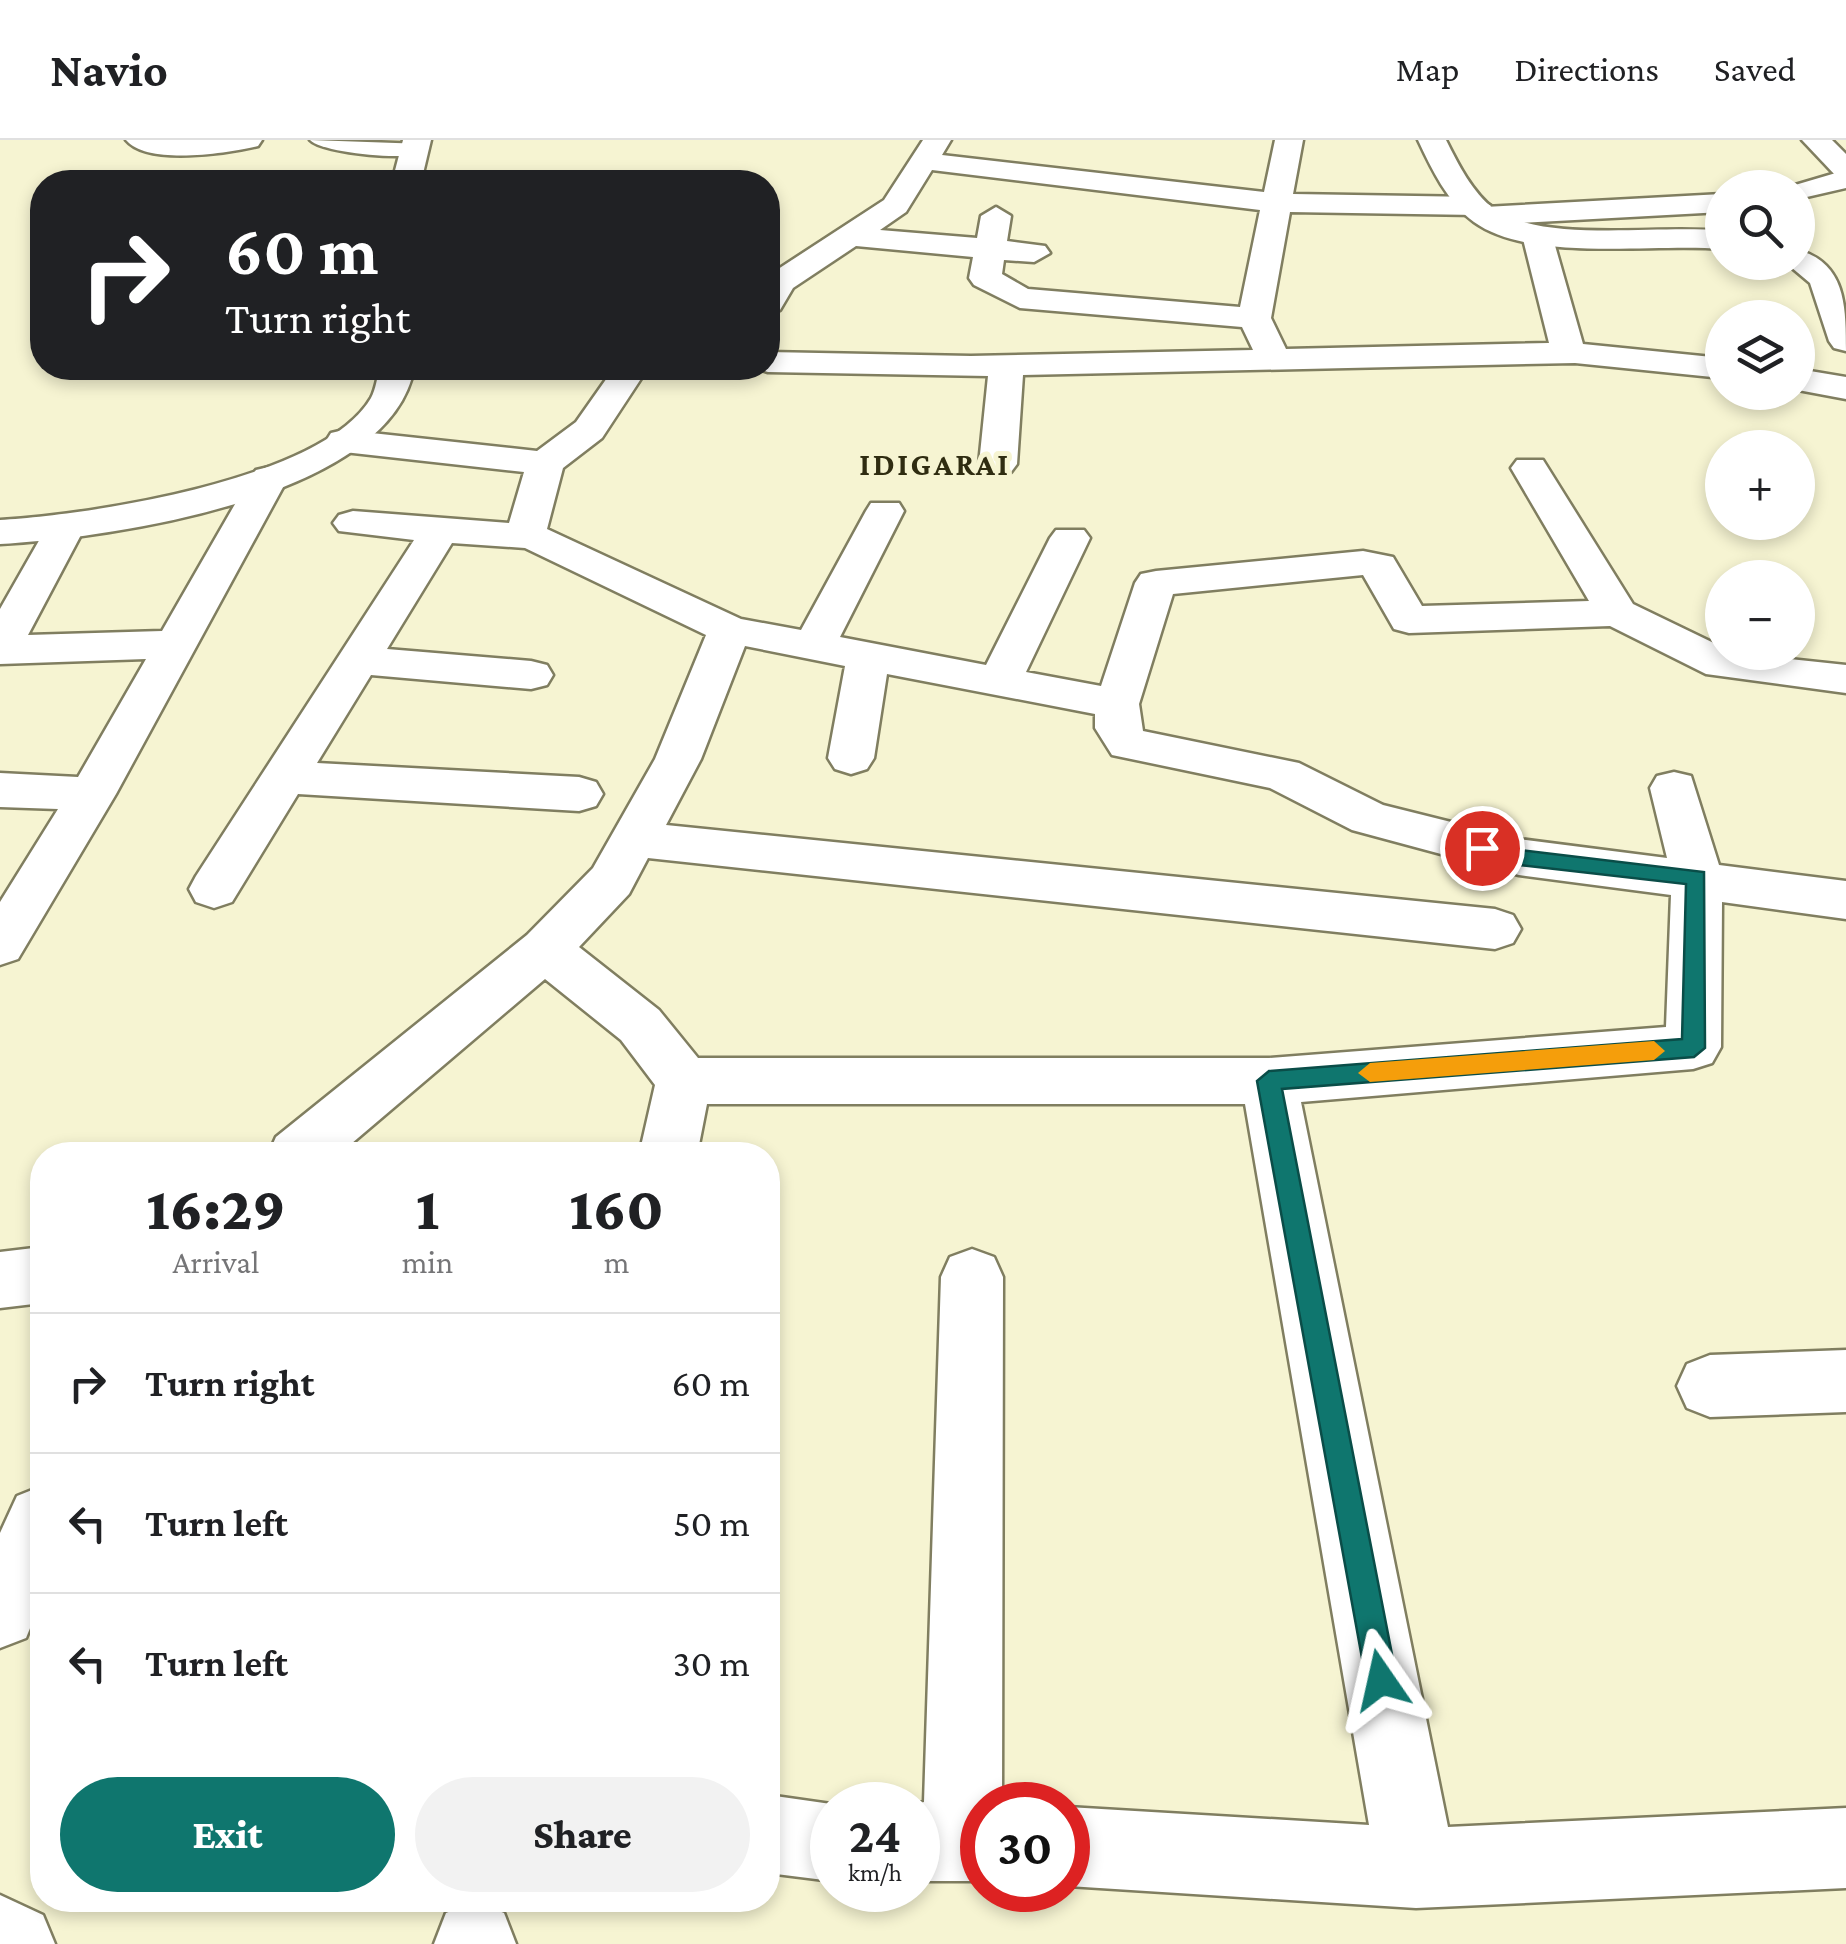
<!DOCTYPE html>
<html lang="en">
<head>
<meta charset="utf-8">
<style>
	:root { --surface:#fff; --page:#f2f2f2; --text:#202124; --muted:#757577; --line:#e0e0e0; --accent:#0f766e }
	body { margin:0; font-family:"Crimson Pro",serif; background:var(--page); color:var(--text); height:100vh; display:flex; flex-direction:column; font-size:38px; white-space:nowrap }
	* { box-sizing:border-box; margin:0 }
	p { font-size:32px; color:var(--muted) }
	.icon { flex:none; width:55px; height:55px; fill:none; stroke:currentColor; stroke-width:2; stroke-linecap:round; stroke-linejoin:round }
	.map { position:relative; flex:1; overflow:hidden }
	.sheet { position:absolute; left:30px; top:1002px; width:750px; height:770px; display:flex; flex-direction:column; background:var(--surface); border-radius:40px; box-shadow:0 5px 15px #0003 }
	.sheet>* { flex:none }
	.guide { position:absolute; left:30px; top:30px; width:750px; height:210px; border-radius:40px; box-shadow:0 5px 15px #0003; background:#202124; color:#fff; overflow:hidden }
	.fabs { position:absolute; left:1705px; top:30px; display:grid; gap:20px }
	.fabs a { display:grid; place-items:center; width:110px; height:110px; border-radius:50%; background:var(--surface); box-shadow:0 5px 15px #0003; font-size:50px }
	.speed { position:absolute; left:810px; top:1642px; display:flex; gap:20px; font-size:50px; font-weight:700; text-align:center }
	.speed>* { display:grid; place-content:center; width:130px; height:130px; border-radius:50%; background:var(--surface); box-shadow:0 5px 15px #0003; line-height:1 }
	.speed small { font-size:25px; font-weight:400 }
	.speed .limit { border:15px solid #d22; background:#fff; color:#111 }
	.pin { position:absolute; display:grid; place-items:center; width:85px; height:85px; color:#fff; margin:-42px; border:5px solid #fff; border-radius:50%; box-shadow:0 2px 10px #0007 }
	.me { position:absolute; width:110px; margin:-55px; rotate:349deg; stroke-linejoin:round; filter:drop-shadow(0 0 8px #0008) }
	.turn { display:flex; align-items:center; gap:35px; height:210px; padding:0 30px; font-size:45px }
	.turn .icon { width:130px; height:130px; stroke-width:2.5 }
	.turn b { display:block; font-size:70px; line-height:85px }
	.eta { display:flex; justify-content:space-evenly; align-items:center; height:170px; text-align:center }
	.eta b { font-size:60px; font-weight:800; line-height:70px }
	.cta { display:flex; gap:20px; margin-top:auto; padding:20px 30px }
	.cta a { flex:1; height:115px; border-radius:60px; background:var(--accent); color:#fff; font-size:40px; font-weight:800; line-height:115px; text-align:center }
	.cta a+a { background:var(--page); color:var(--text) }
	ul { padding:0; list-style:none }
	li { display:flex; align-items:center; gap:30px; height:140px; padding:0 30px; border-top:2px solid var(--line) }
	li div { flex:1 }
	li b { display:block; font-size:38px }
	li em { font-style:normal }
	header { display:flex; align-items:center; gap:60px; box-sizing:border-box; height:140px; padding:0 50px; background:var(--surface); border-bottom:2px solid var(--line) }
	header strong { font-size:48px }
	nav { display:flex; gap:55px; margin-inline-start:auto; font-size:35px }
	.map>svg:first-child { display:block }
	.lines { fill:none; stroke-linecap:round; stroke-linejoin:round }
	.minor-casing { stroke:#807e60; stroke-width:5 }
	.tertiary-casing { stroke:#807e60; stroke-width:5 }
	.secondary-casing { stroke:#807e60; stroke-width:5 }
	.minor { fill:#fff; fill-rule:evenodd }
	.tertiary { fill:#fff; fill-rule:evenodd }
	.secondary { fill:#fff; fill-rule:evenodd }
	.route { fill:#0f766e; stroke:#0a4d48; stroke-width:2.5 }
	.slow { fill:#f59e0b }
	.labels { text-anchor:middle; stroke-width:10; stroke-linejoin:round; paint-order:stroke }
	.far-district-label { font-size:32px; font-weight:bold; letter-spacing:2.5px; fill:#2f2c11; stroke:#f6f4d2 }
</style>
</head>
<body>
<header>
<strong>Navio</strong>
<nav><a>Map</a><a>Directions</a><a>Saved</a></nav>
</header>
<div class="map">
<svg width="1846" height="1804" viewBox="0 0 1846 1804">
	<rect width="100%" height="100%" fill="#f6f4d2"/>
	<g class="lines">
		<!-- minor casing -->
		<g class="minor-casing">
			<g id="minor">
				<path d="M126,0H262L258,6C229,13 147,26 126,0Z"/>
				<path d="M310,0L424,4L428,10C417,23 321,13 310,0Z"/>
				<path d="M923,0H951L942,15L1264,52L1275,0H1303L1293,54L1476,57L1491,66L1476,75L1290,72L1271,178L1286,209L1549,203L1522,95L1537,86L1552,95L1583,204L1722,218V238L1575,223L1023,235L1017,324L1011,332H985L979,324L988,236L768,232L755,228H768V212L971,216L1253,210L1242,187L1020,168L974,145L969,138L973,117L856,106L793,148L780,170L768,173L769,135L884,60ZM932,30L1260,70L1240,167L1028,149L1002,134L1004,120L1034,122L1050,113L1045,106L1007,101L1011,76L996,67L981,76L977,98L880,90L906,72Z"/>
				<path d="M1802,0H1832L1846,14V39L1836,36Z"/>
				<path d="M614,228H648L602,298L563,328L547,389L741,479L801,490L866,371L871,363H899L904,371L840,497L986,525L1050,398L1056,390H1084L1090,398L1026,532L1101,546L1135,443L1141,434L1156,431L1363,411L1393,417L1422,466L1589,461L1511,328L1517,320H1543L1633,464L1722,507V512L1846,525V553L1706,534L1610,486L1409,493L1394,489L1363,435L1173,454L1139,564L1143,591L1299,623L1383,665L1519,699L1667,718L1650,648L1657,636L1674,632L1691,636L1719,725L1846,741V779L1722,762L1721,907L1712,923L1693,929L1301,962L1448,1687L1846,1668V1748L1416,1768L1068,1746V1667L1369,1685L1245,964H707L697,1015H639L655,945L621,900L545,839L338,1015H268L276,997L527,795L593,728L655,619L706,495L525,408L452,403L387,509L531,521L547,525L553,535L547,545L531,549L371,535L317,623L579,637L596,642L603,654L596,666L579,671L298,654L232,762L214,768L196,762L189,749L196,736L414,400L339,391L333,383L339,375L353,371L509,383L524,332L344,312L331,309L326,301L331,293L344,290L537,311L576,282ZM745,506L845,526L828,618L835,629L851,634L867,629L874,618L887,534L1095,574V588L1112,615L1270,648L1352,690L1519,735L1671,755L1666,887L1269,918H698L659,870L579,807L629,754L648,718L1495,809L1513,803L1521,789L1513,775L1495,769L666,685L701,619Z"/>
				<path d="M1798,229L1846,237V259L1798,250Z"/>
				<path d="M269,327L282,330L288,338L116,654L18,819L0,825V762L58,669L0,667V633L78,637L146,519L0,524V469L49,383H77L83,391L28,495L162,491L250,338L256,330Z"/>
				<path d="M42,1107V1163L0,1168V1112Z"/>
				<path d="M972,1109L994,1117L1003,1137L1002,1665H982V1741H918V1665H909L924,1662L941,1137L950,1117Z"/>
				<path d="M1846,1210V1272L1710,1277L1687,1268L1677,1246L1687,1224L1710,1215Z"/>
				<path d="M42,1346V1459L26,1498L0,1508V1393L17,1356Z"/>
				<path d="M768,1655L838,1665H832V1741L768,1733Z"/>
				<path d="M0,1755L43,1775L55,1804H0Z"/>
				<path d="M475,1761L504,1773L516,1804H434L446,1773Z"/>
			</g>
		</g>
		<!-- tertiary casing -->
		<g class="tertiary-casing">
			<g id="tertiary">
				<path d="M403,0H431L421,42H392Z"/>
				<path d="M1846,30V48L1798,59V48H1785Z"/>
				<path d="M1722,54V72L1485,85L1470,76L1485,67Z"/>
				<path d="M380,228H414C391,358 110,398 0,404V380C89,375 323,340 371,258C376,249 377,237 380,228Z"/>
			</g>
		</g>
		<!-- secondary casing -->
		<g class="secondary-casing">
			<g id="secondary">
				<path d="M1418,0H1446C1458,24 1472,52 1494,69C1545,104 1660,84 1722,91V109C1653,103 1531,123 1474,82C1448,63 1431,28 1418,0Z"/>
				<path d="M1798,110C1846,123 1846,167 1846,211L1834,208L1829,201L1810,143L1785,122H1798Z"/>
			</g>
		</g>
		<!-- minor -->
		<use href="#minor" class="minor"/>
		<!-- tertiary -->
		<use href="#tertiary" class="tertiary"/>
		<!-- secondary -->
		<use href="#secondary" class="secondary"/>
	</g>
	<!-- route -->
	<path class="route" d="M1482,700L1519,710L1704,732L1705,908L1694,917L1282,949L1397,1540L1392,1551L1381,1556L1370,1551L1366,1540L1257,941L1269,931L1682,899L1686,744L1519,725L1475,713L1472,708Z"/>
	<!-- slow -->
	<path class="slow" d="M1654,901L1665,911L1654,920L1370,942L1358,933L1370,923Z"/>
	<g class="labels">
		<!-- far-district labels -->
		<g class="far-district-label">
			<text x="935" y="335">IDIGARAI</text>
		</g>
	</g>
</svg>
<div class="fabs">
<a><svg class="icon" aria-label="search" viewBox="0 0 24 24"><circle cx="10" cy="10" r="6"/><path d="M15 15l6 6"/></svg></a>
<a><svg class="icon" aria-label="layers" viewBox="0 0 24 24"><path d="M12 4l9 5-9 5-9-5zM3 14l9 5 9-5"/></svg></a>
<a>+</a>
<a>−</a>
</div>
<div class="speed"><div>24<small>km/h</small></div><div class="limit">30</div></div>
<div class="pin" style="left:1482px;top:708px;background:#d93025"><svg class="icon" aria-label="arrive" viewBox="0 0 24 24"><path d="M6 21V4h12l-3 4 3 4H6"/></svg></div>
<svg class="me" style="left:1381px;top:1540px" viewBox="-20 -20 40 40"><path d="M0-17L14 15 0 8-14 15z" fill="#0f766e" stroke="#fff" stroke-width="4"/></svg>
<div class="guide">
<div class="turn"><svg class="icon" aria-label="right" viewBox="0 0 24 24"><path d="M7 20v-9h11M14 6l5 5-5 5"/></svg><div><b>60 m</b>Turn right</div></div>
</div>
<section class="sheet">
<div class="eta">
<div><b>16:29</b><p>Arrival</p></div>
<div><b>1</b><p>min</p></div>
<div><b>160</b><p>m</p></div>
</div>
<ul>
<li><svg class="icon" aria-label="right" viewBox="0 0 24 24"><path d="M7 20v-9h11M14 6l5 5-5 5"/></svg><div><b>Turn right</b></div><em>60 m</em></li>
<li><svg class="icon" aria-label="left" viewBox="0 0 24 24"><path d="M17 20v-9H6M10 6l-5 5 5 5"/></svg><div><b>Turn left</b></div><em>50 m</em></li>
<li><svg class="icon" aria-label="left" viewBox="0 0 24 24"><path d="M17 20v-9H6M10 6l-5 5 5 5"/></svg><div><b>Turn left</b></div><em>30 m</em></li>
</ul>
<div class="cta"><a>Exit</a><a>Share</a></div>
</section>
</div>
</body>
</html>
